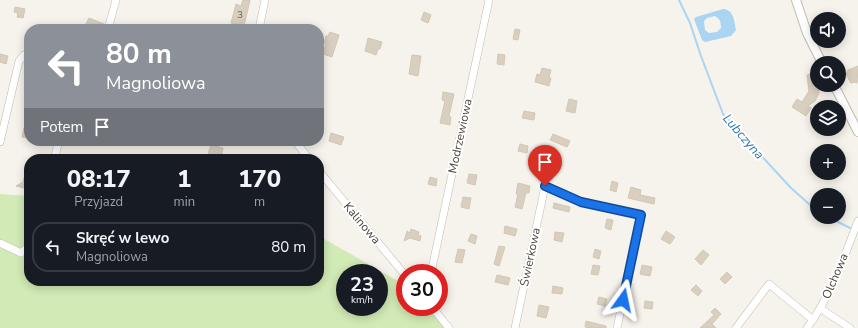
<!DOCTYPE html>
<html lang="pl">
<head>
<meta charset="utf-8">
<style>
	:root { --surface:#171b24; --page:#20242c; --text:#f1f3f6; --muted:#9ea1a6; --line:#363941 }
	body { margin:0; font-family:"Nunito Sans",sans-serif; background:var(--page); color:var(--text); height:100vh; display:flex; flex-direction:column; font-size:15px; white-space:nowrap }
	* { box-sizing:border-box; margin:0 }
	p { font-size:13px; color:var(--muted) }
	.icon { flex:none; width:22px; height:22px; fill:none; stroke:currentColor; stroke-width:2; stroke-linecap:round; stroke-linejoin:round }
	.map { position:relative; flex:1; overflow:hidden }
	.details { position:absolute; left:24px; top:154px; width:300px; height:132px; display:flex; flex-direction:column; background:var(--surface); border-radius:16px; box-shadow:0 2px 10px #0003 }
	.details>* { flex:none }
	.top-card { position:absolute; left:24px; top:24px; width:300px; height:122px; border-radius:16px; box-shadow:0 2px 10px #0003; background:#8c9099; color:#fff; overflow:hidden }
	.fabs { position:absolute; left:810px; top:12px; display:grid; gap:8px }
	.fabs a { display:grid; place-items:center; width:36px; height:36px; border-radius:50%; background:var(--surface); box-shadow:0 2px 10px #0003; font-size:20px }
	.speed { position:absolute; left:336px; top:264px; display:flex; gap:8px; font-size:20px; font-weight:700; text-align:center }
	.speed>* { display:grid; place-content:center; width:52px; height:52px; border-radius:50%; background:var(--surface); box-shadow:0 2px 10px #0003; line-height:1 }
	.speed small { font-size:10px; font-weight:400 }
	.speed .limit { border:6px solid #d22; background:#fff; color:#111 }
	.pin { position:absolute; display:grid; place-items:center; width:34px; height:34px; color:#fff; margin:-41px -17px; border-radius:50% 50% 50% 0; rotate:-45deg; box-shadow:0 0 4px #0007 }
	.pin .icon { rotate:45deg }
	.me { position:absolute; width:44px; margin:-22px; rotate:12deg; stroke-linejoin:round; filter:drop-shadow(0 0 3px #0008) }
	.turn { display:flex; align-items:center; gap:14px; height:84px; padding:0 16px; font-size:18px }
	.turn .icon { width:52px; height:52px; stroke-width:2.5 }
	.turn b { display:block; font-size:28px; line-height:34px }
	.then { display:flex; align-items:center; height:38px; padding:0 16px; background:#0003; gap:8px; font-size:15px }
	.eta { display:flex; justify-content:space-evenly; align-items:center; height:68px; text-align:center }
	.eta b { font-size:24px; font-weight:800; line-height:28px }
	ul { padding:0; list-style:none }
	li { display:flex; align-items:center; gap:12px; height:50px; margin:0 8px 6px; padding:0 8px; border:2px solid var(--line); border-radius:16px }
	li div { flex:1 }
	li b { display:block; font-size:15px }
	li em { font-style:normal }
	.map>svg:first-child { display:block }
	.green { fill:#d2eab5; fill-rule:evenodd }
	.water { fill:#a9d4f2; fill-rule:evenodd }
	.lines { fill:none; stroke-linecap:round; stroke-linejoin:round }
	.stream { stroke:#a9d4f2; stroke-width:2 }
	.building { fill:#d8cfc1; stroke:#d3c7b4 }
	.minor-casing { stroke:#c2bbae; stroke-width:8 }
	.tertiary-casing { stroke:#c2bbae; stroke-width:10 }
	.minor { stroke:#fff; stroke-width:7 }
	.tertiary { stroke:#fff; stroke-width:8 }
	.route-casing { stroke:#114b97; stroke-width:10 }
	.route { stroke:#1a73e8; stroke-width:7 }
	.labels { text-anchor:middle; stroke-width:4; stroke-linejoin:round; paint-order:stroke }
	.number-label { font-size:10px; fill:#6e675b }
	.street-label { font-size:12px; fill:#4b4439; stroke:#fff }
	.water-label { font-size:13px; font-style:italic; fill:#2e7ab2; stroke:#fff }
</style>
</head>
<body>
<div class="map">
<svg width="858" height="328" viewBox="0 0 858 328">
	<rect width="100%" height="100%" fill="#f6f3ec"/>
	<!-- green -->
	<path class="green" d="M0,194L29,196V281H319V236L405,285V307H432L444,328H0ZM345,273H379V307H345Z"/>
	<!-- water -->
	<path class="water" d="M723,9C734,10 734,20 736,30L731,36L705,42L702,40L694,19L696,17ZM715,16C720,19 721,22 721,28L717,32L709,33L705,30L704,21L707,18Z"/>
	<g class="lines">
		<!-- stream -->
		<g class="stream">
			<path d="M679,0L690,23L701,56L723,114L791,188L817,211"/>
			<path d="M828,217L850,228"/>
		</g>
	</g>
	<!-- building -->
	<g class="building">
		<path d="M243,0H250L244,26L231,23L236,4L241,6Z"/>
		<path d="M15,7L25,9L23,18L17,17L18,13L14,12Z"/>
		<path d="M424,12L431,15L428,23L421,20Z"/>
		<path d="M89,18L104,24L102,29H93L85,26Z"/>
		<path d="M515,29L520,30L518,40L513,39Z"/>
		<path d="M330,32L339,35L332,57L323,54L326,43H324L326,36H328Z"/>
		<path d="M368,38L382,42L380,49H378L376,55L365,51Z"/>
		<path d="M0,54L8,56L6,64L0,62Z"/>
		<path d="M498,54L505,55L504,65L497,64Z"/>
		<path d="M412,55L421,56L418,76L409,74Z"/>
		<path d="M858,66L857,83L854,82L851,83L846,74L848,70Z"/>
		<path d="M542,68L551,70L549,78H551L549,86L535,82L537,74L540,75Z"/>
		<path d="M814,73L816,84H817V90L819,89V93L815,101L808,106L811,108L806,116L792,107L797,99L802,102L809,91L807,75Z"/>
		<path d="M443,92L454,94L449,116L451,117L450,125L440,123L445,101L442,100Z"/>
		<path d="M569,99L577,101L575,113L566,111Z"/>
		<path d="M524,111L535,113L534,120L522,118Z"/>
		<path d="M24,128L29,129V138L22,137Z"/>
		<path d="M331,133L344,137L341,145L329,141Z"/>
		<path d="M553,134L570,141L567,147L550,140Z"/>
		<path d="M520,144L528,146L527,153L518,151Z"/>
		<path d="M211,145L223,148L222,154L219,153L217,159L207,157Z"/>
		<path d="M27,168H29V189L16,186L23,182Z"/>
		<path d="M469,174L477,175L475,185L467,183Z"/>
		<path d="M430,177L437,179L436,186L428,184Z"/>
		<path d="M612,181L618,183L616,192L610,190Z"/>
		<path d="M518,183L530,186L529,193H526L522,209L515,207L518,194H516Z"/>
		<path d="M631,187L641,190L640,195L655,198L654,204L628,198Z"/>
		<path d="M463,197L471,198L469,209L461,207Z"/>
		<path d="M554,203L570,207L569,212L553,208Z"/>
		<path d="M607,219L613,220L611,230L605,228Z"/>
		<path d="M505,226L517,229L515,236L504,233Z"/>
		<path d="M411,229L419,232L418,235L421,236L420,241L410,238L404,241L407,231L410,233Z"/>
		<path d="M666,231L675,237L670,244L661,239Z"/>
		<path d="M555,232L564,233L562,242L554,240Z"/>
		<path d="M471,234L477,236L475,244L468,241Z"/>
		<path d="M499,246L505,247L499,266L494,264Z"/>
		<path d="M458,249L465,250L462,263L455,262Z"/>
		<path d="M595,249L601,251L599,259L593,257Z"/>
		<path d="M703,250L709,255L701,265L695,259Z"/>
		<path d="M593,265L600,266L598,275L591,274Z"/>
		<path d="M642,265L652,267L650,276L640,274Z"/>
		<path d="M727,272L732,277L725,284L720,279Z"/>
		<path d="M497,275L510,278L508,285L495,282Z"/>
		<path d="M696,285L702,291L698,296L691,290Z"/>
		<path d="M553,286L563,288L562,294L552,293Z"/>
		<path d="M599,297L607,299L605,306L597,304Z"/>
		<path d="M645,301L653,302L652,309L644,308Z"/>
		<path d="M539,305L549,307L546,318L537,316Z"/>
		<path d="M715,308L721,314L712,324L716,328H700L714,315L711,312Z"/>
		<path d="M586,321L606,326V328H590L585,327Z"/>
	</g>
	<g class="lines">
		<!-- minor casing -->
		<g class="minor-casing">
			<g id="minor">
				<path d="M108,29L116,0"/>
				<path d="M259,29L265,0"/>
				<path d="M295,141L309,159"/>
				<path d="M0,142L19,61L24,55L29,53"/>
				<path d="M54,159L59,141"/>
				<path d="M319,171L405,275"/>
				<path d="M0,243L21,253L29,246"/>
				<path d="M431,273L489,0"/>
				<path d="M432,307L449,328"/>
				<path d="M821,309L850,328"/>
				<path d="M515,328L545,186L581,202L641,215L617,328"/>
				<path d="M736,328L769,284L813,320"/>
				<path d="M807,328C831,296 844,257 858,221"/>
			</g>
		</g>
		<!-- tertiary casing -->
		<g class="tertiary-casing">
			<g id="tertiary">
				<path d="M796,0L807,33L822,63"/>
				<path d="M834,85L858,132"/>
			</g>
		</g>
		<!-- minor -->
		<use href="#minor" class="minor"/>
		<!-- tertiary -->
		<use href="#tertiary" class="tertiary"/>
	</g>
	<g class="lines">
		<!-- route casing -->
		<g class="route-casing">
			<path id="route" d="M545,186L581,202L641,215L623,300"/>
		</g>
		<!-- route -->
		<use href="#route" class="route"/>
	</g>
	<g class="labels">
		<!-- number labels -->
		<g class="number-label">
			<text x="240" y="18">3</text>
		</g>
		<!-- street labels -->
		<g class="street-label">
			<text transform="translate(460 136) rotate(-78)" y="4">Modrzewiowa</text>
			<text transform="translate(362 223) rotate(50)" y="4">Kalinowa</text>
			<text transform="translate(530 257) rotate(-78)" y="4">Świerkowa</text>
			<text transform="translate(835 276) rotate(-67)" y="4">Olchowa</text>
		</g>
		<!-- water labels -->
		<g class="water-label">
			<text transform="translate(744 136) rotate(49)" y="5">Lubczyna</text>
		</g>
	</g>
</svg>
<div class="fabs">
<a><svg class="icon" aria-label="sound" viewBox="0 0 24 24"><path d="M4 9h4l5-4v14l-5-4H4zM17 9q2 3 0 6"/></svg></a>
<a><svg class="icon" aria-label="search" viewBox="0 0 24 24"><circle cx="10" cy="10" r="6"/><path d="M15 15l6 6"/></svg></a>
<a><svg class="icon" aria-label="layers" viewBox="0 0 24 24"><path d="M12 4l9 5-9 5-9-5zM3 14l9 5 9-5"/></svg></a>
<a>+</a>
<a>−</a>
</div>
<div class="speed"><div>23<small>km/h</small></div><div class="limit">30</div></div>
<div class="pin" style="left:545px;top:186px;background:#d93025"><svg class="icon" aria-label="arrive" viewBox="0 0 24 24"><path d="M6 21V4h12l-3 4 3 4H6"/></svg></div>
<svg class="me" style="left:623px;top:300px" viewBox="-20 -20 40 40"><path d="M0-17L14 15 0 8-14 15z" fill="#1a73e8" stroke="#fff" stroke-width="4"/></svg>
<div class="top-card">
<div class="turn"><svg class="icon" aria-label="left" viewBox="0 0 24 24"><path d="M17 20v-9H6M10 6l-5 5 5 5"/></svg><div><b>80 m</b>Magnoliowa</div></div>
<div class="then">Potem<svg class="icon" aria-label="arrive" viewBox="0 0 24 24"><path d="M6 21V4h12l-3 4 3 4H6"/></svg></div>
</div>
<section class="details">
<div class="eta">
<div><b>08:17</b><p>Przyjazd</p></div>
<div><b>1</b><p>min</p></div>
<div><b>170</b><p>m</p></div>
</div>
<ul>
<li><svg class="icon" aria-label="left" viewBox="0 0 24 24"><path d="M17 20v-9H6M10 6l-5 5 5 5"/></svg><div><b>Skręć w lewo</b><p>Magnoliowa</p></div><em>80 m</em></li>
</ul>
</section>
</div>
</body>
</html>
